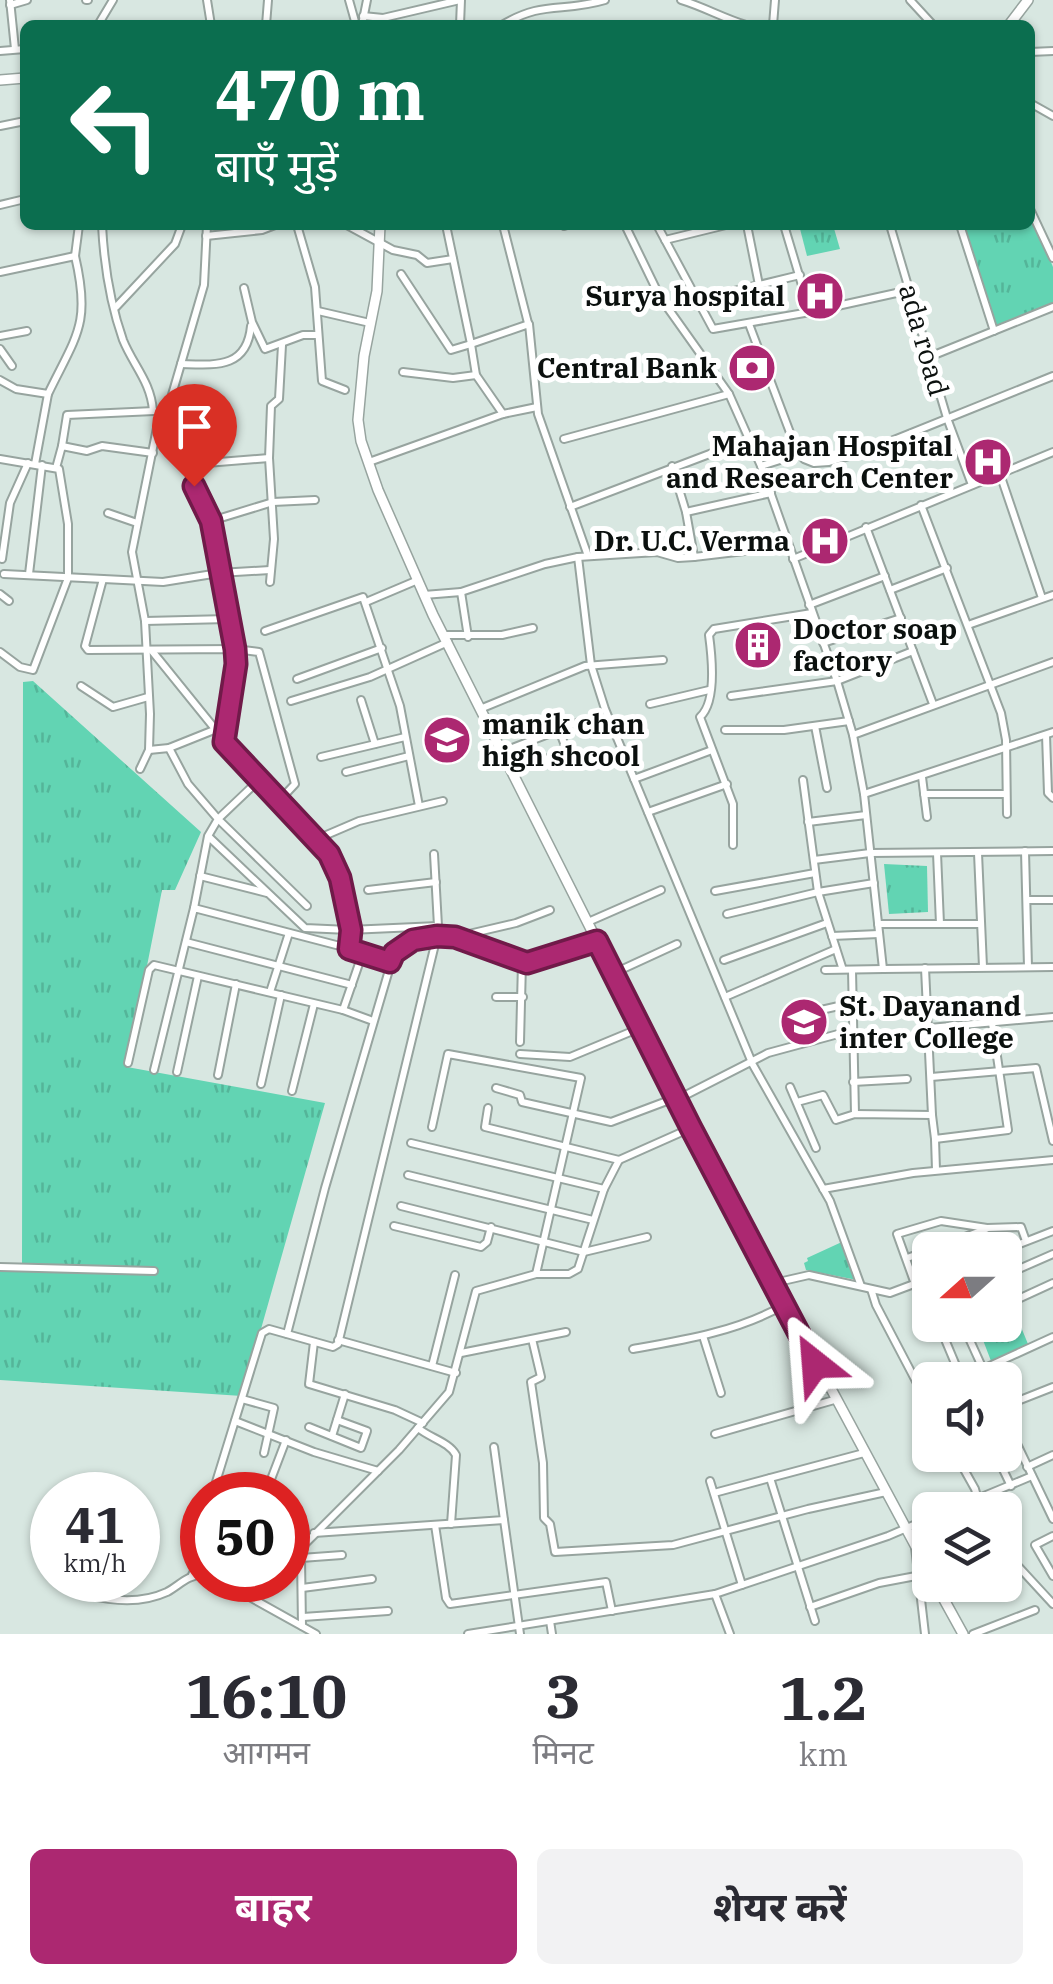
<!DOCTYPE html>
<html lang="hi">
<head>
<meta charset="utf-8">
<style>
	:root { --surface:#fff; --page:#f2f2f3; --text:#2b2b33; --muted:#7c7c81; --accent:#ac2871 }
	body { margin:0; font-family:"IBM Plex Serif","Noto Sans Devanagari",serif; background:var(--page); color:var(--text); height:100vh; display:flex; flex-direction:column; font-size:38px; white-space:nowrap }
	* { box-sizing:border-box; margin:0 }
	p { font-size:32px; color:var(--muted) }
	.icon { flex:none; width:55px; height:55px; fill:none; stroke:currentColor; stroke-width:2; stroke-linecap:round; stroke-linejoin:round }
	.map { position:relative; height:1634px; overflow:hidden }
	.side { display:flex; flex-direction:column; background:var(--surface); flex:1 }
	.side>* { flex:none }
	.hud { position:absolute; left:20px; top:20px; width:1015px; height:210px; border-radius:15px; box-shadow:0 2px 8px #0004; background:#0b6e4f; color:#fff; overflow:hidden }
	.needle { width:65px; rotate:249deg }
	.controls { position:absolute; left:912px; top:1232px; display:grid; gap:20px }
	.controls a { display:grid; place-items:center; width:110px; height:110px; border-radius:15px; background:var(--surface); box-shadow:0 2px 8px #0004; font-size:50px }
	.speed { position:absolute; left:30px; top:1472px; display:flex; gap:20px; font-size:50px; font-weight:700; text-align:center }
	.speed>* { display:grid; place-content:center; width:130px; height:130px; border-radius:50%; background:var(--surface); box-shadow:0 2px 8px #0004; line-height:1 }
	.speed small { font-size:25px; font-weight:400 }
	.speed .limit { border:15px solid #d22; background:#fff; color:#111 }
	.pin { position:absolute; display:grid; place-items:center; width:85px; height:85px; color:#fff; margin:-102px -42px; border-radius:50% 50% 50% 0; rotate:-45deg; box-shadow:0 0 10px #0007 }
	.pin .icon { rotate:45deg }
	.me { position:absolute; width:110px; margin:-55px; rotate:332deg; stroke-linejoin:round; filter:drop-shadow(0 0 8px #0008) }
	.turn { display:flex; align-items:center; gap:35px; height:210px; padding:0 30px; font-size:45px }
	.turn .icon { width:130px; height:130px; stroke-width:2.5 }
	.turn b { display:block; font-size:70px; line-height:85px }
	.eta { display:flex; justify-content:space-evenly; align-items:center; height:170px; text-align:center }
	.eta b { font-size:60px; font-weight:700; line-height:70px }
	.cta { display:flex; gap:20px; margin-top:auto; padding:20px 30px }
	.cta a { flex:1; height:115px; border-radius:15px; background:var(--accent); color:#fff; font-size:40px; font-weight:700; line-height:115px; text-align:center }
	.cta a+a { background:var(--page); color:var(--text) }
	.map>svg:first-child { display:block }
	.grass { fill:url(#grass-tufts) }
	.lines { fill:none; stroke-linecap:round; stroke-linejoin:round }
	.minor-casing { stroke:#97a49f; stroke-width:10 }
	.major-casing { stroke:#97a49f; stroke-width:12 }
	.minor { stroke:#fff; stroke-width:6 }
	.major { stroke:#fff; stroke-width:9 }
	.route-casing { stroke:#701a49; stroke-width:25 }
	.route { stroke:#ac2871; stroke-width:18 }
	.labels { text-anchor:middle; stroke-width:10; stroke-linejoin:round; paint-order:stroke }
	.poi-label { font-size:28px; font-weight:bold; fill:#0b100e; stroke:#fff; text-anchor:end }
	.street-label { font-size:28px; fill:#0b100e; stroke:#fff }
</style>
</head>
<body>
<div class="map">
<svg width="1053" height="1634" viewBox="0 0 1053 1634">
	<defs>
		<pattern id="grass-tufts" width="24" height="20" patternUnits="userSpaceOnUse" patternTransform="scale(2.5)"><rect width="24" height="20" fill="#62d4b3"/><path d="M3 7l-1-3M5 7V3M7 7l1-3M15 17l-1-3M17 17v-4M19 17l1-3" fill="none" stroke="#54b599"/></pattern>
	</defs>
	<rect width="100%" height="100%" fill="#d8e7e1"/>
	<!-- grass -->
	<g class="grass">
		<path d="M1030,212L1053,267V304L997,326L964,225H1030Z"/>
		<path d="M799,225H833L840,249L807,256Z"/>
		<path d="M33,681L201,832L175,890H162L127,1067L325,1103L242,1396L0,1380V1267L22,1265L23,682Z"/>
		<path d="M884,864L927,866L928,912L889,914Z"/>
		<path d="M844,1241L857,1280L806,1270L804,1263L808,1261L807,1258Z"/>
		<path d="M1014,1310L1028,1344L991,1361L978,1327L1005,1325V1314Z"/>
	</g>
	<g class="lines">
		<!-- minor casing -->
		<g class="minor-casing">
			<g id="minor">
				<path d="M10,0L15,49"/>
				<path d="M86,0H88"/>
				<path d="M207,0L211,25"/>
				<path d="M349,0L356,25"/>
				<path d="M681,0C704,7 723,18 746,25"/>
				<path d="M910,0L933,25"/>
				<path d="M10,5L27,0"/>
				<path d="M363,16L383,18L460,0"/>
				<path d="M98,25L113,0"/>
				<path d="M266,25L268,0"/>
				<path d="M362,25L367,0"/>
				<path d="M460,25L461,0"/>
				<path d="M502,25C544,0 561,13 605,0"/>
				<path d="M773,25L775,0"/>
				<path d="M0,51L25,49"/>
				<path d="M1030,52L1053,51"/>
				<path d="M1030,103L1053,116"/>
				<path d="M0,126L25,121"/>
				<path d="M0,205L25,199"/>
				<path d="M1030,209L1053,258"/>
				<path d="M102,225C104,264 110,303 123,340C133,365 151,382 153,411"/>
				<path d="M297,225L315,287L322,381L345,390"/>
				<path d="M347,225L393,250L417,255L427,263L453,259"/>
				<path d="M446,225L471,344L529,324L538,414L588,556"/>
				<path d="M503,225L528,323"/>
				<path d="M625,225L660,297L729,394L761,466L837,681L853,735L864,794L883,969L1053,967"/>
				<path d="M657,225L713,329L810,312L910,290"/>
				<path d="M747,225L759,285"/>
				<path d="M784,225L810,312"/>
				<path d="M890,225L947,418L972,485"/>
				<path d="M960,225L994,331"/>
				<path d="M564,226L567,225"/>
				<path d="M206,236L262,230L275,225"/>
				<path d="M665,240L726,225"/>
				<path d="M75,256L79,225"/>
				<path d="M0,272L75,256C91,324 77,334 48,394L16,389L0,380"/>
				<path d="M401,274L451,350L471,344L476,375L503,414"/>
				<path d="M244,288L252,322L265,349L303,335H317"/>
				<path d="M697,300L800,275"/>
				<path d="M116,307L175,244L182,225"/>
				<path d="M318,311L370,323"/>
				<path d="M749,324L797,451L804,459L814,463L829,462L869,450L1053,376"/>
				<path d="M0,336L27,331"/>
				<path d="M0,349L12,366"/>
				<path d="M929,357L1053,307"/>
				<path d="M181,364C215,365 247,369 251,326"/>
				<path d="M403,372L453,378L476,375"/>
				<path d="M184,437L194,464V486L211,521L235,649L236,664L224,741"/>
				<path d="M564,439L729,394"/>
				<path d="M62,446L67,415L154,411"/>
				<path d="M0,459L59,469L68,524V578L33,670L20,667L0,652"/>
				<path d="M369,462L503,414L537,407"/>
				<path d="M35,464L48,394"/>
				<path d="M194,464L269,458"/>
				<path d="M672,466L686,512L694,557L788,546"/>
				<path d="M761,466L799,454"/>
				<path d="M56,468L62,446L87,451L102,446L153,453"/>
				<path d="M1000,474L1042,598"/>
				<path d="M921,505L1001,713L1006,740L1007,814"/>
				<path d="M570,507L749,439"/>
				<path d="M686,512L771,493"/>
				<path d="M108,513L137,523"/>
				<path d="M211,521L273,502L315,500"/>
				<path d="M866,527L933,704"/>
				<path d="M578,557L591,665L605,709L753,1065L830,1201L861,1286"/>
				<path d="M2,559L10,503L28,463"/>
				<path d="M793,559L1053,452"/>
				<path d="M4,574L163,582L219,573L270,570"/>
				<path d="M29,574L42,465"/>
				<path d="M103,579L85,646L88,650L235,649L259,652L295,784L279,801"/>
				<path d="M270,582L274,539L269,458L271,406L279,399L282,345"/>
				<path d="M890,590L947,568"/>
				<path d="M461,592L545,564L578,557L657,552L678,558L694,557"/>
				<path d="M0,594L9,601"/>
				<path d="M424,595L461,592L468,637"/>
				<path d="M366,602L418,580"/>
				<path d="M809,605L885,576"/>
				<path d="M145,621L228,619"/>
				<path d="M968,625L1053,595"/>
				<path d="M265,631L363,597L400,706L419,806"/>
				<path d="M444,635H502L533,628"/>
				<path d="M823,643L901,618"/>
				<path d="M152,651L245,766L304,825L329,854L340,878L349,930L438,926L434,854"/>
				<path d="M297,679L382,648"/>
				<path d="M81,686L113,707L148,697"/>
				<path d="M731,696L837,681L913,651"/>
				<path d="M361,700L375,744"/>
				<path d="M291,701L370,677L448,642"/>
				<path d="M650,704L709,690"/>
				<path d="M480,709L585,666L663,660"/>
				<path d="M815,726L827,788"/>
				<path d="M725,730H784L849,721"/>
				<path d="M853,735L1053,662"/>
				<path d="M1046,735L1048,793L1053,798"/>
				<path d="M169,748L188,784L218,819L208,836L194,908"/>
				<path d="M149,750L169,748L214,730"/>
				<path d="M502,752L582,721"/>
				<path d="M321,757L405,737"/>
				<path d="M140,769L149,750L150,714L145,621L132,552L159,418L169,405L204,285L207,225"/>
				<path d="M346,772L409,756"/>
				<path d="M512,772L567,751L559,730"/>
				<path d="M922,777L927,817"/>
				<path d="M634,779L712,750"/>
				<path d="M803,780L818,892L842,967"/>
				<path d="M258,781L218,819L307,906"/>
				<path d="M864,794L1053,732"/>
				<path d="M924,794H1006"/>
				<path d="M648,812L727,784"/>
				<path d="M808,822L866,815"/>
				<path d="M209,837L305,928L349,930"/>
				<path d="M317,839L359,821L443,801"/>
				<path d="M733,845V804L700,717C717,702 712,657 709,635L714,629L812,613"/>
				<path d="M1025,851L1028,967"/>
				<path d="M937,853L940,924"/>
				<path d="M978,853L983,967"/>
				<path d="M814,860L870,853L1053,851"/>
				<path d="M200,876L267,893"/>
				<path d="M368,890L436,882"/>
				<path d="M715,891L815,873"/>
				<path d="M1027,900H1053"/>
				<path d="M727,914L818,892L874,883"/>
				<path d="M588,922L661,890"/>
				<path d="M878,924H981"/>
				<path d="M832,936L879,934"/>
				<path d="M456,937L516,923L550,910"/>
				<path d="M186,942L352,985"/>
				<path d="M349,949L351,930"/>
				<path d="M363,952L390,962"/>
				<path d="M724,960L827,923"/>
				<path d="M825,970L883,969"/>
				<path d="M852,970L855,1114"/>
				<path d="M614,973L677,944"/>
				<path d="M270,992L289,933"/>
				<path d="M496,997H523"/>
				<path d="M725,997L836,949"/>
				<path d="M799,1015L852,1003"/>
				<path d="M929,1028L1053,1017"/>
				<path d="M520,1042L522,963"/>
				<path d="M520,1054L570,1057L640,1028"/>
				<path d="M128,1063L149,970L154,965L343,1010L373,1021"/>
				<path d="M154,1070L194,908L363,952L343,1010"/>
				<path d="M177,1072L198,976"/>
				<path d="M218,1075L236,984"/>
				<path d="M931,1077L1036,1068L1053,1141"/>
				<path d="M853,1082L907,1079"/>
				<path d="M261,1084L281,995"/>
				<path d="M790,1087L816,1148"/>
				<path d="M496,1088L520,1095L522,1102L611,1122L675,1098"/>
				<path d="M292,1091L314,1004"/>
				<path d="M676,1100L768,1053L853,1030"/>
				<path d="M797,1102L823,1095L836,1120L855,1114L932,1115L925,968"/>
				<path d="M932,1115L935,1139L1008,1130L992,1023"/>
				<path d="M432,1127L448,1054L581,1078L536,1274"/>
				<path d="M935,1139L936,1170"/>
				<path d="M411,1143L604,1189"/>
				<path d="M619,1160L691,1128"/>
				<path d="M408,1175L593,1220"/>
				<path d="M823,1189L913,1173L1053,1160"/>
				<path d="M401,1206L584,1252L647,1237"/>
				<path d="M394,1226L481,1247L487,1242L491,1227"/>
				<path d="M931,1250L986,1229"/>
				<path d="M1004,1250L1053,1231"/>
				<path d="M907,1258L930,1250"/>
				<path d="M0,1267L154,1271"/>
				<path d="M1005,1275L1053,1254"/>
				<path d="M774,1283L809,1275L890,1293L930,1278"/>
				<path d="M915,1284L897,1234L941,1221L987,1228L1021,1227L1026,1241"/>
				<path d="M871,1289L876,1305L930,1408"/>
				<path d="M1005,1305L1053,1283"/>
				<path d="M939,1325L962,1380"/>
				<path d="M963,1325L988,1380"/>
				<path d="M287,1334L325,1188L394,953L413,940L455,937L527,963L597,941"/>
				<path d="M703,1336L721,1393"/>
				<path d="M532,1339L541,1377L531,1382L543,1463L544,1518L550,1524L555,1552L673,1545L808,1509L886,1492"/>
				<path d="M338,1340L456,1373"/>
				<path d="M314,1342L309,1384L395,1410L423,1423"/>
				<path d="M633,1349C684,1340 739,1331 784,1305"/>
				<path d="M461,1353L566,1332"/>
				<path d="M432,1366L455,1275"/>
				<path d="M983,1369L1053,1337"/>
				<path d="M242,1399L274,1408L264,1453"/>
				<path d="M1005,1406L1053,1387"/>
				<path d="M1005,1419L1053,1519"/>
				<path d="M235,1421L314,1452L378,1471"/>
				<path d="M309,1427L361,1448L367,1431L337,1420"/>
				<path d="M418,1428C430,1438 449,1442 456,1455L451,1524"/>
				<path d="M715,1434L834,1400"/>
				<path d="M332,1436L345,1394"/>
				<path d="M956,1455L975,1489L981,1510"/>
				<path d="M996,1455L1011,1486"/>
				<path d="M1027,1467L1053,1455"/>
				<path d="M770,1478L815,1621"/>
				<path d="M710,1481L742,1585"/>
				<path d="M714,1493L864,1453"/>
				<path d="M212,1495L262,1333L269,1329L333,1347L338,1344L437,936"/>
				<path d="M265,1495L286,1440"/>
				<path d="M950,1510L1032,1476"/>
				<path d="M504,1520L520,1634"/>
				<path d="M435,1525L446,1598L450,1604L606,1582L612,1611"/>
				<path d="M314,1533L504,1520L494,1447"/>
				<path d="M1053,1536L1035,1545L1053,1576"/>
				<path d="M915,1547L925,1634"/>
				<path d="M1005,1552L1053,1604"/>
				<path d="M301,1558L342,1555"/>
				<path d="M192,1575L202,1554"/>
				<path d="M219,1580L316,1634"/>
				<path d="M302,1588L372,1579"/>
				<path d="M87,1595C113,1601 141,1604 167,1592C180,1585 187,1575 202,1575"/>
				<path d="M810,1607L879,1583L916,1576"/>
				<path d="M303,1617L388,1611"/>
				<path d="M550,1621L552,1634"/>
				<path d="M302,1626L301,1558L305,1544L399,1450L449,1392L476,1291L536,1274H569L578,1269L604,1189L619,1160L485,1127L488,1108"/>
				<path d="M468,1634L715,1594"/>
				<path d="M730,1634L715,1594L888,1536L930,1518"/>
				<path d="M973,1634L1035,1610"/>
			</g>
		</g>
		<!-- major casing -->
		<g class="major-casing">
			<g id="major">
				<path d="M1009,25L1028,0"/>
				<path d="M0,80L25,78"/>
				<path d="M380,225L377,291L364,356L358,420L361,441L378,490L433,615L691,1128L930,1573"/>
				<path d="M936,1585L963,1634"/>
			</g>
		</g>
		<!-- minor -->
		<use href="#minor" class="minor"/>
		<!-- major -->
		<use href="#major" class="major"/>
	</g>
	<g class="lines">
		<!-- route casing -->
		<g class="route-casing">
			<path id="route" d="M194,486L211,521L235,649L236,664L224,742L329,854L340,878L351,930L349,949L390,962L394,953L413,940L437,936L455,937L527,963L597,941L691,1128L815,1364"/>
		</g>
		<!-- route -->
		<use href="#route" class="route"/>
	</g>
	<!-- icons -->
	<defs>
		<g id="hospital-disc" transform="scale(2.5)"><circle r="9.5" fill="#ac2871" stroke="#fff"/><path d="M-5-5h3v3.5h4V-5h3V5h-3V1.5h-4V5h-3Z" fill="#fff"/></g>
		<g id="bank-disc" transform="scale(2.5)"><circle r="9.5" fill="#ac2871" stroke="#fff"/><path d="M-6-4H6V4H-6ZM0-2.3a2.3 2.3 0 1 0 0 4.6a2.3 2.3 0 1 0 0-4.6Z" fill="#fff"/></g>
		<g id="building-disc" transform="scale(2.5)"><circle r="9.5" fill="#ac2871" stroke="#fff"/><path d="M-4-6H4V6H1V3H-1V6H-4ZM-2.5-4.3h1.7v1.8h-1.7ZM.8-4.3h1.7v1.8H.8ZM-2.5-1h1.7V.8h-1.7ZM.8-1h1.7V.8H.8Z" fill="#fff"/></g>
		<g id="school-disc" transform="scale(2.5)"><circle r="9.5" fill="#ac2871" stroke="#fff"/><path d="M0-5L7-2L0 1L-7-2ZM-4 1L0 2.5L4 1V4Q0 6-4 4Z" fill="#fff"/></g>
		<g id="university-disc" transform="scale(2.5)"><circle r="9.5" fill="#ac2871" stroke="#fff"/><path d="M0-5L7-2L0 1L-7-2ZM-4 1L0 2.5L4 1V4Q0 6-4 4Z" fill="#fff"/></g>
	</defs>
	<g fill-rule="evenodd">
		<use href="#hospital-disc" x="820" y="296"/>
		<use href="#bank-disc" x="752" y="368"/>
		<use href="#hospital-disc" x="988" y="462"/>
		<use href="#hospital-disc" x="825" y="541"/>
		<use href="#building-disc" x="758" y="645"/>
		<use href="#school-disc" x="447" y="740"/>
		<use href="#university-disc" x="804" y="1022"/>
	</g>
	<g class="labels">
		<!-- poi labels -->
		<g class="poi-label">
			<text x="785" y="306">Surya hospital</text>
			<text x="717" y="378">Central Bank</text>
			<text x="953" y="456">Mahajan Hospital<tspan x="953" dy="32">and Research Center</tspan></text>
			<text x="790" y="551">Dr. U.C. Verma</text>
			<text x="793" y="639" text-anchor="start">Doctor soap<tspan x="793" dy="32">factory</tspan></text>
			<text x="482" y="734" text-anchor="start">manik chan<tspan x="482" dy="32">high shcool</tspan></text>
			<text x="839" y="1016" text-anchor="start">St. Dayanand<tspan x="839" dy="32">inter College</tspan></text>
		</g>
		<!-- street labels -->
		<g class="street-label">
			<text transform="translate(924 340) rotate(74)" y="10">ada road</text>
		</g>
	</g>
</svg>
<div class="controls">
<a><svg class="needle" viewBox="-14 -14 28 28"><path d="M0-13l5 13h-10z" fill="#e53935"/><path d="M0 13l5-13h-10z" fill="#7c7c81"/></svg></a>
<a><svg class="icon" aria-label="sound" viewBox="0 0 24 24"><path d="M4 9h4l5-4v14l-5-4H4zM17 9q2 3 0 6"/></svg></a>
<a><svg class="icon" aria-label="layers" viewBox="0 0 24 24"><path d="M12 4l9 5-9 5-9-5zM3 14l9 5 9-5"/></svg></a>
</div>
<div class="speed"><div>41<small>km/h</small></div><div class="limit">50</div></div>
<div class="pin" style="left:194px;top:486px;background:#d93025"><svg class="icon" aria-label="arrive" viewBox="0 0 24 24"><path d="M6 21V4h12l-3 4 3 4H6"/></svg></div>
<svg class="me" style="left:815px;top:1364px" viewBox="-20 -20 40 40"><path d="M0-17L14 15 0 8-14 15z" fill="#ac2871" stroke="#fff" stroke-width="4"/></svg>
<div class="hud">
<div class="turn"><svg class="icon" aria-label="left" viewBox="0 0 24 24"><path d="M17 20v-9H6M10 6l-5 5 5 5"/></svg><div><b>470 m</b>बाएँ मुड़ें</div></div>
</div>
</div>
<section class="side">
<div class="eta">
<div><b>16:10</b><p>आगमन</p></div>
<div><b>3</b><p>मिनट</p></div>
<div><b>1.2</b><p>km</p></div>
</div>
<div class="cta"><a>बाहर</a><a>शेयर करें</a></div>
</section>
</body>
</html>
